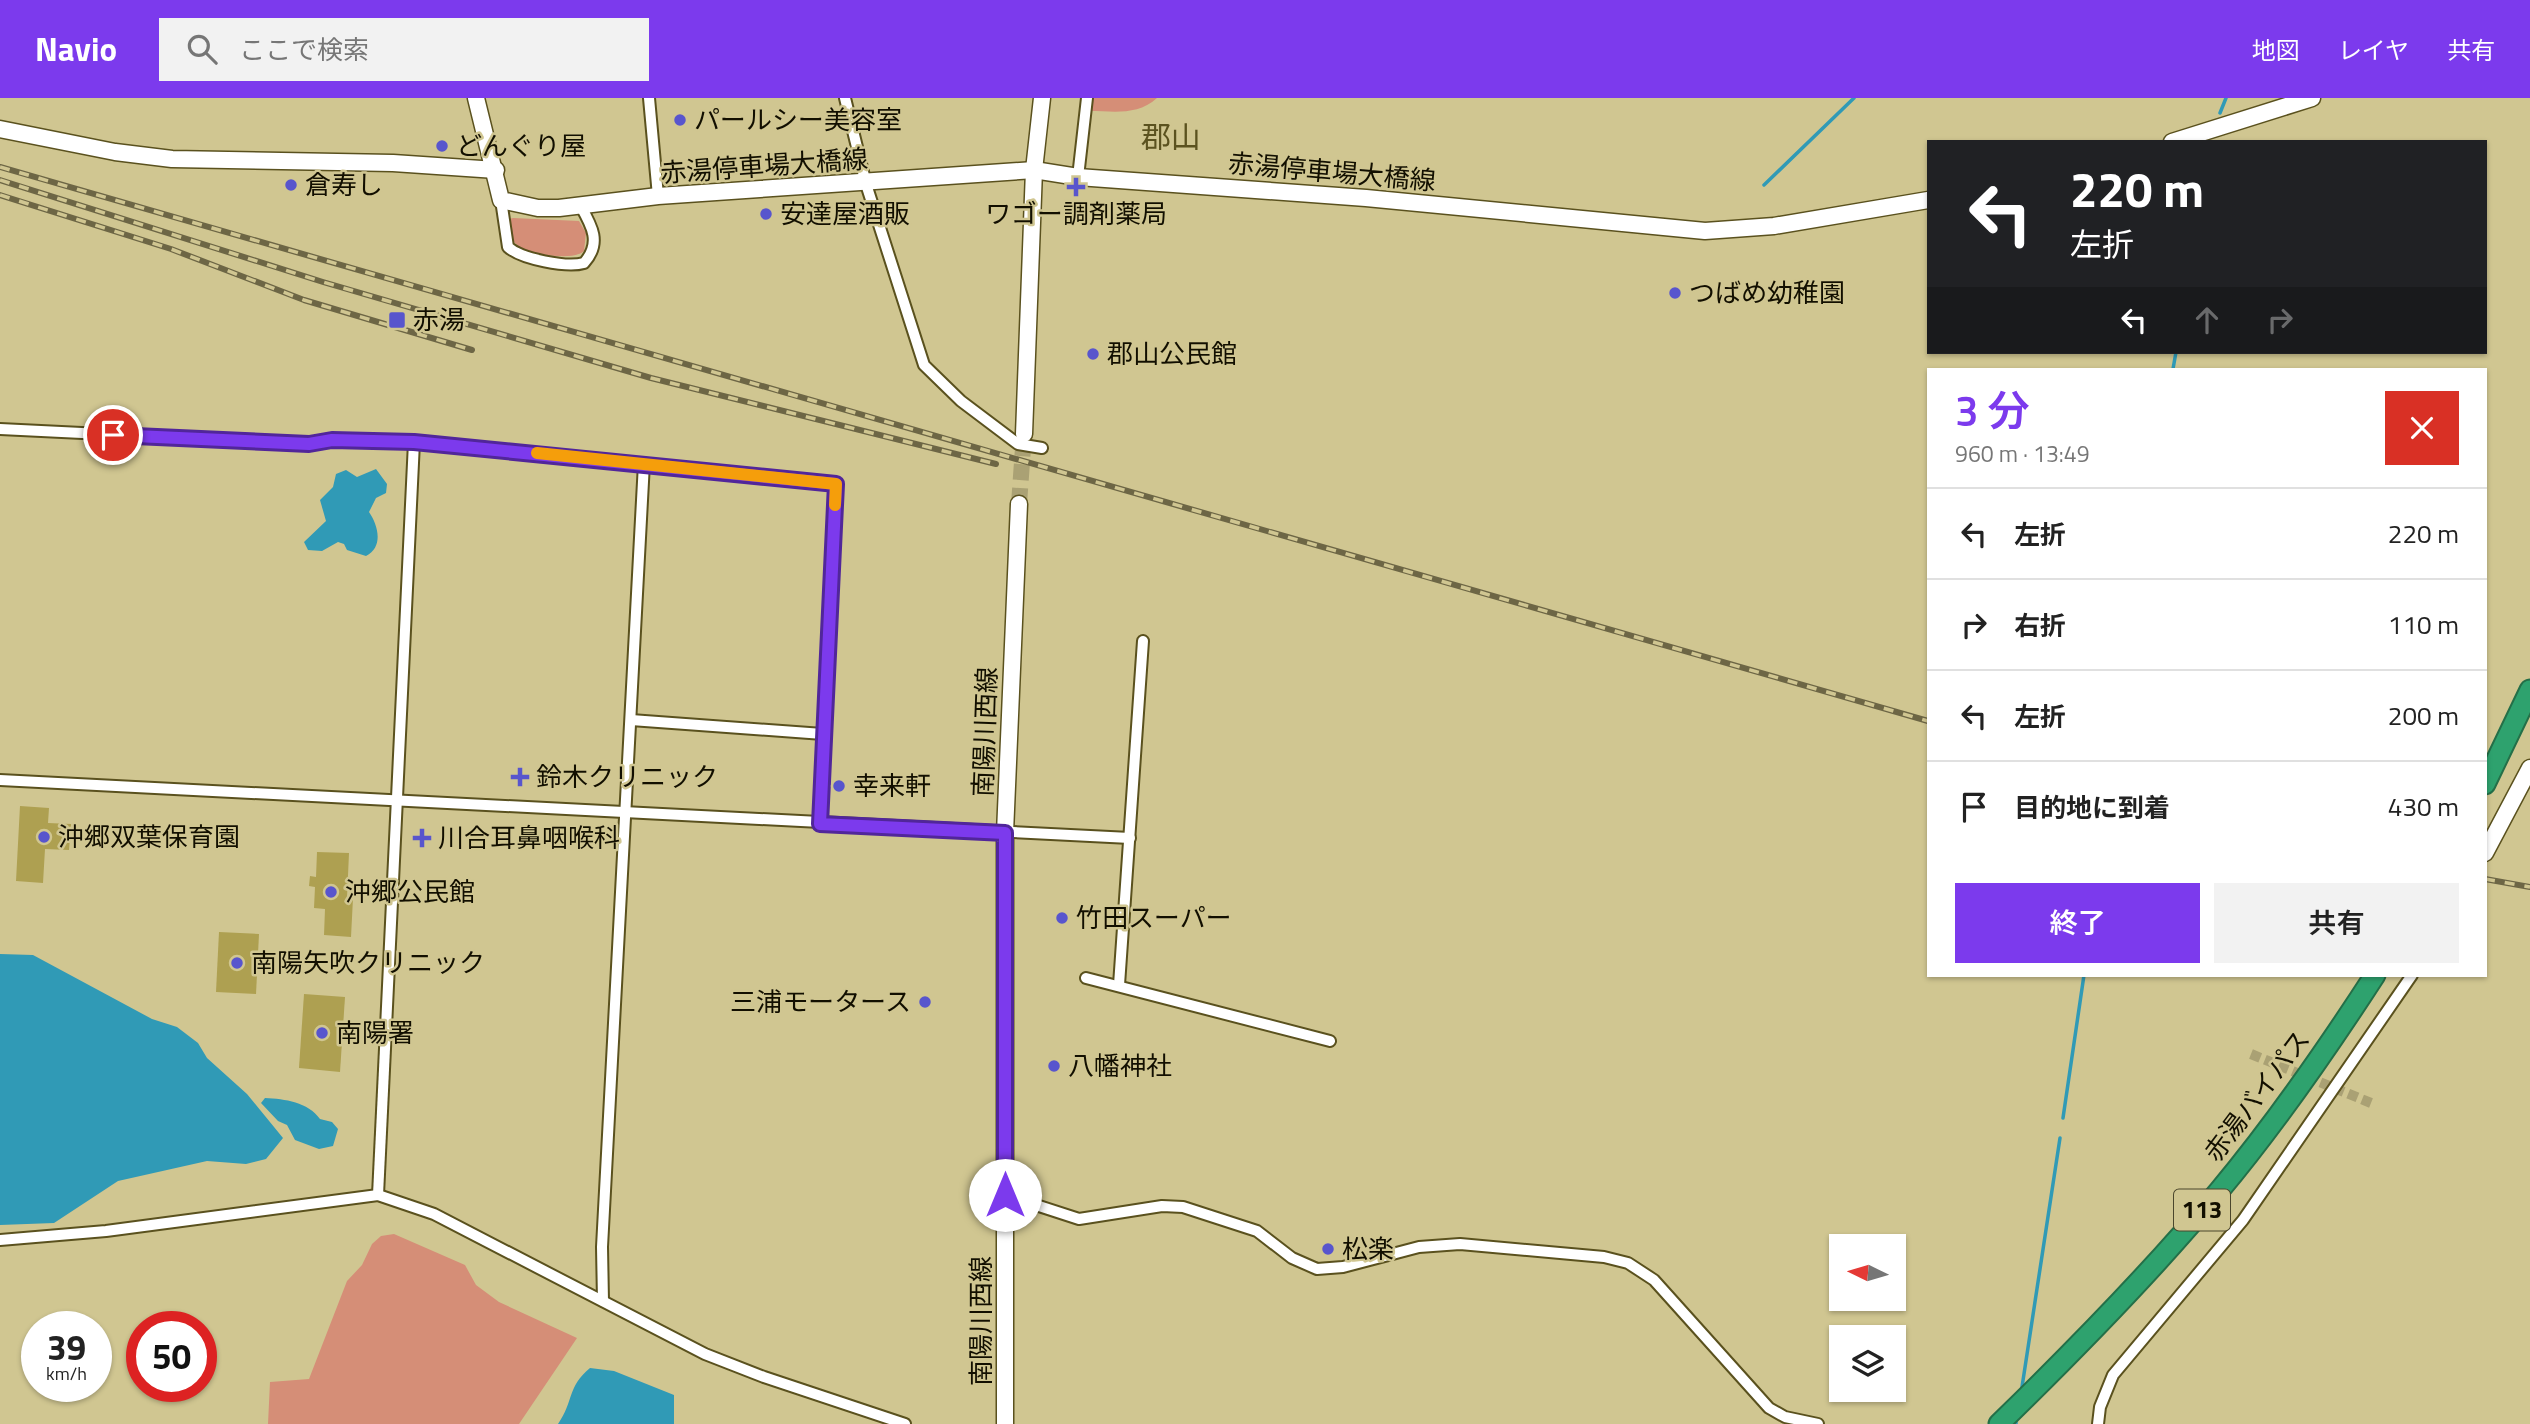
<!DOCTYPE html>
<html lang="ja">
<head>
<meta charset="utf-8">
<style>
	:root { --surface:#fff; --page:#f2f2f2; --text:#222; --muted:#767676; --line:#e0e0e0; --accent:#7c3aed }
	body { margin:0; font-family:"Titillium Web","Noto Sans JP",sans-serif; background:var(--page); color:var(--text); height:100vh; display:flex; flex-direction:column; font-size:26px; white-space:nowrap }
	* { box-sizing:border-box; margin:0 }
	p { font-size:23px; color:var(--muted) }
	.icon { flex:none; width:38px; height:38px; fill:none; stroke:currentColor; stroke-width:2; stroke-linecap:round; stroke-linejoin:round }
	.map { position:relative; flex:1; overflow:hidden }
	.sheet { position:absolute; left:1927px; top:270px; width:560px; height:609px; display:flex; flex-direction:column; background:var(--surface); border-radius:0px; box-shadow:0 2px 5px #0004 }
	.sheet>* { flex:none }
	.top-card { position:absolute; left:1927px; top:42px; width:560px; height:214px; border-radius:0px; box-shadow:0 2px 5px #0004; background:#202124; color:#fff; overflow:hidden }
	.needle { width:46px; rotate:275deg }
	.fabs { position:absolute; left:1829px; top:1136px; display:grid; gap:14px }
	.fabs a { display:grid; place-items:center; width:77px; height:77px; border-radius:0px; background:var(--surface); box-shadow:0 2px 5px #0004; font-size:35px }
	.speed { position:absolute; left:21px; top:1213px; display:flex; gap:14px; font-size:35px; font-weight:700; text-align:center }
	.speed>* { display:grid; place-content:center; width:91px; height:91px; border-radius:50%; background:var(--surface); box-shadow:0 2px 5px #0004; line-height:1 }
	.speed small { font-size:18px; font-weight:400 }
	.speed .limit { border:10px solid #d22; background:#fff; color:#111 }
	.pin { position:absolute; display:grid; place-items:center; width:60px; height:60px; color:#fff; margin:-30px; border:4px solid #fff; border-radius:50%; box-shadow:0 2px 7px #0007 }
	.me { position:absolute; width:77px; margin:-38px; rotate:0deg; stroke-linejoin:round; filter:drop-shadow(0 0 5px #0008) }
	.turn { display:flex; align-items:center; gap:24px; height:147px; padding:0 28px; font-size:32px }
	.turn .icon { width:91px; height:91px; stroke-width:2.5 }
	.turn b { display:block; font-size:49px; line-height:60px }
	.lanes { display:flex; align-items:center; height:66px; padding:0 28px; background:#0003; justify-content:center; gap:35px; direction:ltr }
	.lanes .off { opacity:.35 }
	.round { display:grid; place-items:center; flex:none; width:74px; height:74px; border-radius:0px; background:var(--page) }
	.head { display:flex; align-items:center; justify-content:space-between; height:119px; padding:0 28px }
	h1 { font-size:42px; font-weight:600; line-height:52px; color:var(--accent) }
	.button { display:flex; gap:14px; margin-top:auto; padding:14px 28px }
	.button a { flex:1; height:80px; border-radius:0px; background:var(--accent); color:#fff; font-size:28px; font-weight:600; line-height:80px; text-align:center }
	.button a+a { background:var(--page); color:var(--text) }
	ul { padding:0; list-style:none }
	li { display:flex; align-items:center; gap:21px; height:91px; padding:0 28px; border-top:2px solid var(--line) }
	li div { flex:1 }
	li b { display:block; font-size:26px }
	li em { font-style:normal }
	header { display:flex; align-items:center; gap:42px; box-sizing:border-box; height:98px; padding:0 35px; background:var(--accent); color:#fff }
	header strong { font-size:33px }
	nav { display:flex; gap:38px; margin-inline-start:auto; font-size:24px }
	.search { width:490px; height:63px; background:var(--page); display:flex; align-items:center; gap:18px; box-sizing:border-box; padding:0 24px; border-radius:0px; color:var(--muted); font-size:26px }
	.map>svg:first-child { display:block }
	.green { fill:#d58e77 }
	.water { fill:#309ab6 }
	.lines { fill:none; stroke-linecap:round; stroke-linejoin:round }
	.stream { stroke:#309ab6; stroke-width:3.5 }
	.building { fill:#aea051 }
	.street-tunnel { stroke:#aaa174; stroke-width:10; stroke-dasharray:10 5; stroke-linecap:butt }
	.secondary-tunnel { stroke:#aaa174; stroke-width:16; stroke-dasharray:16 8; stroke-linecap:butt }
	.street-casing { stroke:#5a511e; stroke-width:14 }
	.secondary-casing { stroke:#5a511e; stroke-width:19 }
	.highway-casing { stroke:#246f48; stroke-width:23 }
	.street { stroke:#fff; stroke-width:10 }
	.secondary { stroke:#fff; stroke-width:16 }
	.highway { stroke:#2ea26e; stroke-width:19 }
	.rail-casing { stroke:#6d6645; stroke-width:6 }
	.rail { stroke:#d0c691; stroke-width:3.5; stroke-dasharray:10; stroke-linecap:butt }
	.route-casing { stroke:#51269a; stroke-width:18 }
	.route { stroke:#7c3aed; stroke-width:12 }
	.slow { stroke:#f59e0b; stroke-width:12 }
	.poi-dot { fill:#5855cd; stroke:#d0c691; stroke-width:2.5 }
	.labels { text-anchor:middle; stroke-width:5; stroke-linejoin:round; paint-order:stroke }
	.shield { fill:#d0c691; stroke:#4b462c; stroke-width:2 }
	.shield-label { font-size:24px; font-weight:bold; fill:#120f00 }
	.poi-label { font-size:26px; fill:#120f00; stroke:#d0c691; text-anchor:start }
	.street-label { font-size:26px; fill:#120f00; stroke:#d0c691 }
	.quarter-label { font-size:30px; fill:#5b521f; stroke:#d0c691 }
</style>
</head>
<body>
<header>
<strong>Navio</strong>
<div class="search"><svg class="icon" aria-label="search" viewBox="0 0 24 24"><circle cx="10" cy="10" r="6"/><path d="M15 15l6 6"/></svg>ここで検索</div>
<nav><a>地図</a><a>レイヤ</a><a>共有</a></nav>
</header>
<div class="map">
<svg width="2530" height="1326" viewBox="0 0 2530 1326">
	<rect width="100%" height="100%" fill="#d0c691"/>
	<!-- green -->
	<g class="green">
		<path d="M1090,0H1157C1137,18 1114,13 1089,13Z"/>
		<path d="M513,120L579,123L586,135L584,153C573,164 523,156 514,144C509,138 510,128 509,121Z"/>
		<path d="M394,1136L465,1167L476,1187L499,1204L577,1240L519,1326H268L270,1284L309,1281L347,1183L362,1167L372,1146L381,1138Z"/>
	</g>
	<!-- water -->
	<g class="water">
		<path d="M376,371L387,386L386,395L376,400L369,414C378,427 384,449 366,458L347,452L344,446L338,444L322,453L308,452L304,444L326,423L320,402L333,389L336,376L346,372L357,379Z"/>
		<path d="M0,856L33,857L152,921L177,929L198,945L207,960L247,996L283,1040L266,1061L246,1066L207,1063L118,1083L54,1125L0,1127Z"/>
		<path d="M265,1000C285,1001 308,1004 320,1021L332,1024L338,1031L333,1048L319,1051L295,1042L287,1027L278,1023L261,1005Z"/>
		<path d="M590,1270L614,1273L674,1297V1326H558C574,1303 567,1289 590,1270Z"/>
	</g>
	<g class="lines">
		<!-- stream -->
		<g class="stream">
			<path d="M2220,15L2226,0"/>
			<path d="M1764,87L1854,0"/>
			<path d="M2173,271L2176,254"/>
			<path d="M2063,1020L2084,877"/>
			<path d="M2022,1289L2060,1040"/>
			<path d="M2016,1326V1324"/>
		</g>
	</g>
	<!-- building -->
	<g class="building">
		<path d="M20,708L49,710L48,725L71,726L69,752L45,751L43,785L16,783Z"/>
		<path d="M317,754L349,755L347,800H353L351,839L324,837L325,811L314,810L315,789L309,788L310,778L316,779Z"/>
		<path d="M219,834L259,836L256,896L216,894Z"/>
		<path d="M304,896L345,899L340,974L299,970Z"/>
	</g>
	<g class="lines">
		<!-- street-tunnel -->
		<path class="street-tunnel" d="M2251,956L2371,1005"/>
		<!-- secondary-tunnel -->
		<path class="secondary-tunnel" d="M1019,406L1024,336"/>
		<!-- street casing -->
		<g class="street-casing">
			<g id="street">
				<path d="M649,0L658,98"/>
				<path d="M845,0L866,86L924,267L961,303L1018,346L1042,350"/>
				<path d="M1078,79L1087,0"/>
				<path d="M501,102L508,149C521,161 567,170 584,165C602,145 592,128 580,107"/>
				<path d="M0,331L309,346L332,342L414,344L837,386L820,726"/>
				<path d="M631,622L823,636"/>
				<path d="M0,682L1130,740"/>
				<path d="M1086,880L1330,943"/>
				<path d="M1119,887L1143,543"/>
				<path d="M378,1097L414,344"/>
				<path d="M1005,1097L1079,1121L1162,1108L1183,1109L1257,1133L1292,1160L1317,1171L1343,1169L1419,1149L1460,1146L1604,1159L1628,1165L1654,1182L1769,1310L1785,1319L1818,1326"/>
				<path d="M0,1142L106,1133L378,1097L434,1116L705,1256L764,1279L905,1326"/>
				<path d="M603,1203L602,1149L644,365"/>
				<path d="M2098,1326L2100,1309L2113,1277L2243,1122L2412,877"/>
			</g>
		</g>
		<!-- secondary casing -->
		<g class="secondary-casing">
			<g id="secondary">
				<path d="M476,0L501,102L538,110H559L658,98L1034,72L1078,79L1366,100L1705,133L1774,128L1928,102"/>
				<path d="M0,31L115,54L172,61L393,65L496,72"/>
				<path d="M2172,44L2312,0"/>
				<path d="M1024,336L1034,72L1042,0"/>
				<path d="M2485,755L2530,670"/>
				<path d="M1005,1326V735L1019,406"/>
			</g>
		</g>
		<!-- highway casing -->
		<g class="highway-casing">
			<g id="highway">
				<path d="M2485,686L2530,592"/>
				<path d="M1999,1326C2075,1252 2151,1175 2219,1093C2276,1025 2327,951 2375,877"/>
			</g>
		</g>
		<!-- street -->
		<use href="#street" class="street"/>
		<!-- secondary -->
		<use href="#secondary" class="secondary"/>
		<!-- highway -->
		<use href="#highway" class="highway"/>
		<!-- rail casing -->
		<g class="rail-casing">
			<g id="rail">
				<path d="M0,69L1928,623"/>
				<path d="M0,82L323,184L651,280L996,366"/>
				<path d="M0,97L171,151L304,202L472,252"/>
				<path d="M2485,781L2530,789"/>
			</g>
		</g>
		<!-- rail -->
		<use href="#rail" class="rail"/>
	</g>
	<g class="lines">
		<!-- route casing -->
		<g class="route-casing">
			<path id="route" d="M113,337L309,346L332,342L414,344L836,386L820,726L1005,735V1097"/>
		</g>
		<!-- route -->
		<use href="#route" class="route"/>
		<!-- slow -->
		<path class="slow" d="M537,355L836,386L835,407"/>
	</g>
	<!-- markers -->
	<g class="poi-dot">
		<circle cx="680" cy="22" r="7"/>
		<circle cx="442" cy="48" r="7"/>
		<circle cx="291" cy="87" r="7"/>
		<path d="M1072.5 78.5h7v7h7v7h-7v7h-7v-7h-7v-7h7z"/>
		<circle cx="766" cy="116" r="7"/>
		<circle cx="1675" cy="195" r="7"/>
		<rect x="388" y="213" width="18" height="18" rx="3.5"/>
		<circle cx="1093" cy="256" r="7"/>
		<path d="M516.5 668.5h7v7h7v7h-7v7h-7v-7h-7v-7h7z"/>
		<circle cx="839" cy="688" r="7"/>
		<circle cx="44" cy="739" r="7"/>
		<path d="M418.5 729.5h7v7h7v7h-7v7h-7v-7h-7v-7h7z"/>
		<circle cx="331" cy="794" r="7"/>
		<circle cx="1062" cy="820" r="7"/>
		<circle cx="237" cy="865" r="7"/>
		<circle cx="925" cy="904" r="7"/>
		<circle cx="322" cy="935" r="7"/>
		<circle cx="1054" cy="968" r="7"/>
		<circle cx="1328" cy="1151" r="7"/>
	</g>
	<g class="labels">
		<!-- shield labels -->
		<rect class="shield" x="2174" y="1091.5" width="56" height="41" rx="5"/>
		<g class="shield-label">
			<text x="2202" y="1120">113</text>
		</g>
		<!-- poi labels -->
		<g class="poi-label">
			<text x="694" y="31">パールシー美容室</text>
			<text x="456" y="57">どんぐり屋</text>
			<text x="305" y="96">倉寿し</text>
			<text x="780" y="125">安達屋酒販</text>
			<text x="1076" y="125" text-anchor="middle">ワゴー調剤薬局</text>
			<text x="1689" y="204">つばめ幼稚園</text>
			<text x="413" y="231">赤湯</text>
			<text x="1107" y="265">郡山公民館</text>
			<text x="536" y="688">鈴木クリニック</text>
			<text x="853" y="697">幸来軒</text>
			<text x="58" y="748">沖郷双葉保育園</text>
			<text x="438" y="749">川合耳鼻咽喉科</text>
			<text x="345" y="803">沖郷公民館</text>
			<text x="1076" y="829">竹田スーパー</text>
			<text x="251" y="874">南陽矢吹クリニック</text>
			<text x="911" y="913" text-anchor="end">三浦モータース</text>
			<text x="336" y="944">南陽署</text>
			<text x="1068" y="977">八幡神社</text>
			<text x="1342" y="1160">松楽</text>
		</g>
		<!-- street labels -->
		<g class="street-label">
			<text transform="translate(764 68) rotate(-4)" y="9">赤湯停車場大橋線</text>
			<text transform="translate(1332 74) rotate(5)" y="9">赤湯停車場大橋線</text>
			<text transform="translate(985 634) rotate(-88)" y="9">南陽川西線</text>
			<text transform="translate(2257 998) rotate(-53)" y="9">赤湯バイパス</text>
			<text transform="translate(981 1223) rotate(-90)" y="9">南陽川西線</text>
		</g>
		<!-- quarter labels -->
		<g class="quarter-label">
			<text x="1171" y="50">郡山</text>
		</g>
	</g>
</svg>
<div class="fabs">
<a><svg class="needle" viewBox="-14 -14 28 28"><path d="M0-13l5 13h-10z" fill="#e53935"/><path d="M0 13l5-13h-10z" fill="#767676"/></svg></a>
<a><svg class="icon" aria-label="layers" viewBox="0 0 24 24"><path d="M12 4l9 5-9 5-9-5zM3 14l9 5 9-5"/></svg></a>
</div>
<div class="speed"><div>39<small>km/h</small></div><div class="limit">50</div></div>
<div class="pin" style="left:113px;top:337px;background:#d93025"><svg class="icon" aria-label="arrive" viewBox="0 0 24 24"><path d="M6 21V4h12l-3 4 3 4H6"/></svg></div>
<svg class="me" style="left:1005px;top:1097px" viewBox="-20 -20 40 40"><circle r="19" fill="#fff"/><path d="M0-13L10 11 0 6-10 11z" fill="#7c3aed"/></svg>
<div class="top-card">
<div class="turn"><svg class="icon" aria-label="left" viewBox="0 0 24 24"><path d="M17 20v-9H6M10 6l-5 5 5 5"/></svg><div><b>220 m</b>左折</div></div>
<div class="lanes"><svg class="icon" aria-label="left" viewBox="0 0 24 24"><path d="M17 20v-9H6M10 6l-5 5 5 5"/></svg><svg class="icon off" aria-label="ahead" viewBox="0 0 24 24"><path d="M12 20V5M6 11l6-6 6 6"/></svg><svg class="icon off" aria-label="right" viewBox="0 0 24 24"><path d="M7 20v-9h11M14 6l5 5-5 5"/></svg></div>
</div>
<section class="sheet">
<div class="head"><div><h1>3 分</h1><p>960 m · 13:49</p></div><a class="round" style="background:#d93025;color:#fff"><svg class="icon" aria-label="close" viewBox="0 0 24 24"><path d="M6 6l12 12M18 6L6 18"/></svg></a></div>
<ul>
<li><svg class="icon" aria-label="left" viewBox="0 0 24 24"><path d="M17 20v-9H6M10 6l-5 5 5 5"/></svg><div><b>左折</b></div><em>220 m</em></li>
<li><svg class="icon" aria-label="right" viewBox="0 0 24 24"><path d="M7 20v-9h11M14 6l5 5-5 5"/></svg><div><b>右折</b></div><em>110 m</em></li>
<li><svg class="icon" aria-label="left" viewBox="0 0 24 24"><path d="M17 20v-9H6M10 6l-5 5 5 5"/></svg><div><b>左折</b></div><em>200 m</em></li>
<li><svg class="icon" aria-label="arrive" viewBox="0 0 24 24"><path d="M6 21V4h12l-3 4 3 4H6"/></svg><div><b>目的地に到着</b></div><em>430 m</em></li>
</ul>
<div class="button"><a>終了</a><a>共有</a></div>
</section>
</div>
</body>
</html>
